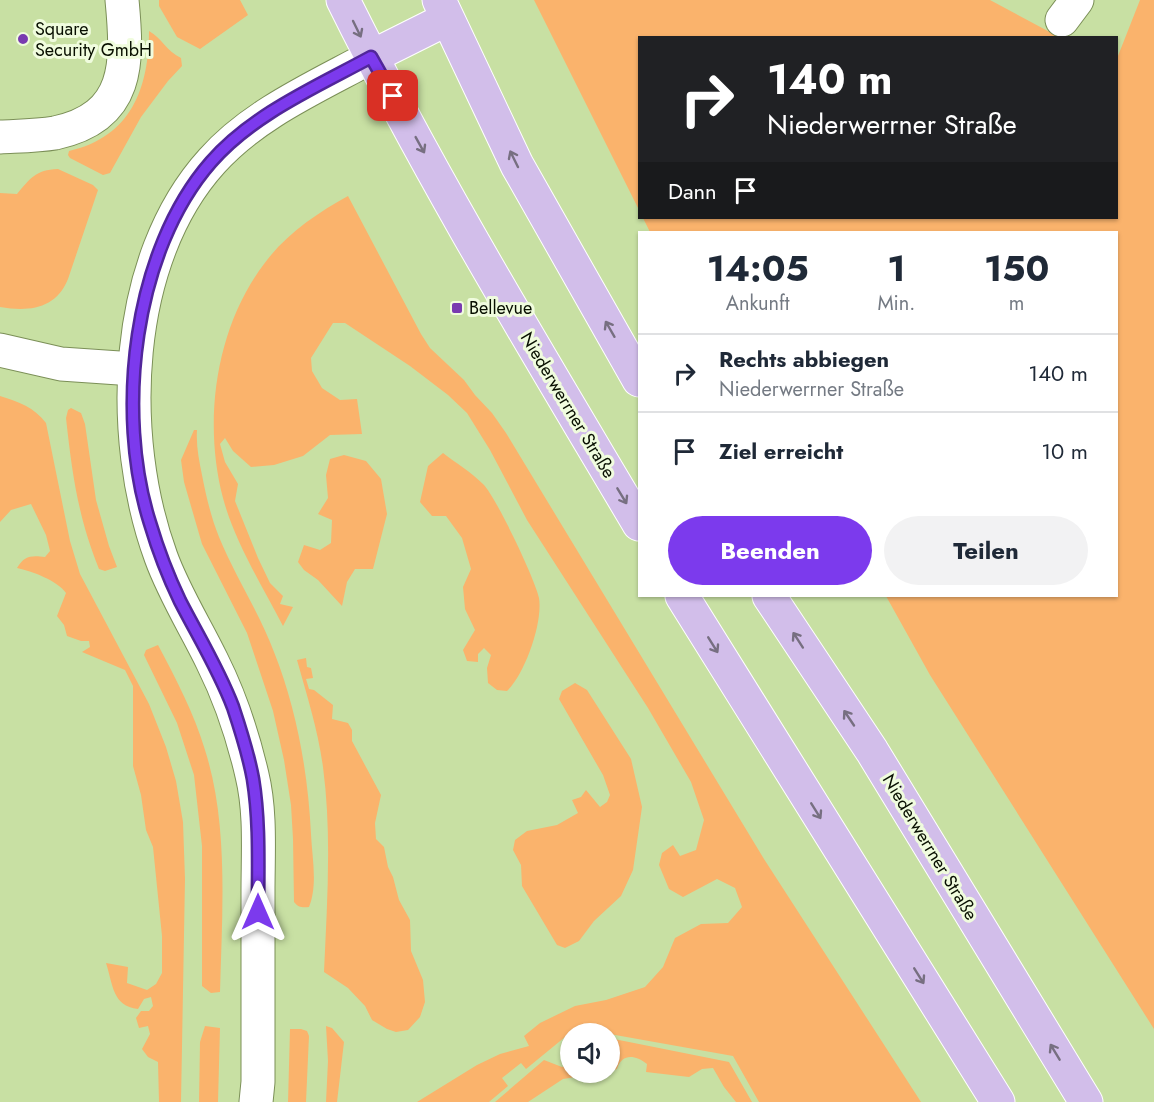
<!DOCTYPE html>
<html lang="de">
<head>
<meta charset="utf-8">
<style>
	:root { --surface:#fff; --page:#f2f2f3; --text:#1f2937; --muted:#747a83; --line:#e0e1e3; --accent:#7c3aed }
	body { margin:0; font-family:Jost,sans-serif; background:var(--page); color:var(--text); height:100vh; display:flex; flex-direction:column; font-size:22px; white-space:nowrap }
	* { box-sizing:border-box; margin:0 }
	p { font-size:20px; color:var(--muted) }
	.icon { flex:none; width:33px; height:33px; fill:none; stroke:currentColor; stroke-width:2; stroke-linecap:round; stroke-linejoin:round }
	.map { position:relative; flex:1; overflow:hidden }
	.panel { position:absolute; left:638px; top:231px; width:480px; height:366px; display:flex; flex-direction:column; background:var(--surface); border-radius:0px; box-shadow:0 2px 4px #0004 }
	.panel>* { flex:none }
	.banner { position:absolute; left:638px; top:36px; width:480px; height:183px; border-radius:0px; box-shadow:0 2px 4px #0004; background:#202124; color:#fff; overflow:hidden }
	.buttons { position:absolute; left:560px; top:1023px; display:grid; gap:12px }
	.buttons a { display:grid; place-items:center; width:60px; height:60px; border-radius:50%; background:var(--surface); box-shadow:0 2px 4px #0004; font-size:30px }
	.pin { position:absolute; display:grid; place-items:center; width:51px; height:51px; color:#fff; margin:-26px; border-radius:12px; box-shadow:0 3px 9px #0006 }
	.me { position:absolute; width:66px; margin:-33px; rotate:0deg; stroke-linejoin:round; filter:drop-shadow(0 0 4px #0008) }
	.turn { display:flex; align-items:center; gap:21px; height:126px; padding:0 30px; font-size:27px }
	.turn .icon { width:78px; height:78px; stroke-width:2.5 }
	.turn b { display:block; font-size:42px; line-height:51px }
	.then { display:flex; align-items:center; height:57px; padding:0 30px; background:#0003; gap:12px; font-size:22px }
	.eta { display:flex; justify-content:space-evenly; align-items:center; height:102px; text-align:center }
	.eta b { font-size:36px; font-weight:700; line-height:42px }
	.button { display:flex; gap:12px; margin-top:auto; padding:12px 30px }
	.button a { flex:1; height:69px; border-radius:36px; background:var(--accent); color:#fff; font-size:24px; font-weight:700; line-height:69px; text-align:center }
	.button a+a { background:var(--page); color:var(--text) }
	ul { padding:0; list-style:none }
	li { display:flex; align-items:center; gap:18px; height:78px; padding:0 30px; border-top:2px solid var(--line) }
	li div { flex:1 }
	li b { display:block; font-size:22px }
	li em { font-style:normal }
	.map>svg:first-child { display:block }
	.green { fill:#fab36c }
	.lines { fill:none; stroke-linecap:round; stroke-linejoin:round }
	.street-casing { stroke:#7b8f57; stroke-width:35 }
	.primary-casing { stroke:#fff; stroke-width:35 }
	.street { stroke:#fff; stroke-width:33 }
	.primary { stroke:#d2beea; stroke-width:33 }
	.oneway { stroke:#776f81 }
	.route-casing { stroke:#51269a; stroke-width:15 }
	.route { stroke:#7c3aed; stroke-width:10 }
	.poi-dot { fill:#793bb0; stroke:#f0fcde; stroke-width:2 }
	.labels { text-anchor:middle; stroke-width:6; stroke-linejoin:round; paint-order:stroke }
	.poi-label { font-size:18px; fill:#080f00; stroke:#f0fcde; text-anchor:start }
	.street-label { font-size:18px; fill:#080f00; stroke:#f0fcde }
</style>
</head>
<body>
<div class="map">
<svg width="1154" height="1102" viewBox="0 0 1154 1102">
	<rect width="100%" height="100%" fill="#c8e0a3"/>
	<!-- green -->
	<g class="green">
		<path d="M159,0H240L248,15L200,49L177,37L159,6Z"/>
		<path d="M534,0H990L1059,37L639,38V210Z"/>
		<path d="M1140,0H1154V1029L930,675L886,596H1116V232H650L643,218H1116V61Z"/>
		<path d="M149,31C162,38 166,51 181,58L182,66L168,81L141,117L110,173L103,175L70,158L68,155L69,151C131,137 149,88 149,31Z"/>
		<path d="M58,169L93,185L98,190L68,279C56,309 29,312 0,307V193L17,194C31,178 35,170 58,169Z"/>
		<path d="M348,196L421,334L430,348L464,380L475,395L492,413L506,433L764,859L921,1102H759L733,1056L576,1028L526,1069L521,1063L502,1078L508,1086L489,1102H417L477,1065L500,1054L529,1046L524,1036L540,1023L575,1006L606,1000L645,987L663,967L675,938L701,924L728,923L742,907L735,888L717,879L683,897L669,889L659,865L662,853L673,845L680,856L696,850L704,820L691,782L648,708L527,520L490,450L467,413L448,395L410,366L345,323H333L311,358L312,371L322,388L340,400L357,399L362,434L330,435L303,456L274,465L251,467L233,451L225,438L220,444L225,462L238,484L235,501L258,558L270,583L283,596L280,604L293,607L283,626C262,585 235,543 223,498C203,422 215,329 264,264C285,235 317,213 348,196Z"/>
		<path d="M0,396C19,402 34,407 46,423L70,541L80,574L149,704L166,747L176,781L183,822L185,879L181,1102H159L158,1062L148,1057L142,1049L150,1034L148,1026L139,1028L136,1018L141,1011H149L153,1006L151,997L144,999L138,1009C112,1006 113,984 106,963L128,967L127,983L147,990L156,984L162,973V936L153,847L146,830L141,795L133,766V686L125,670L82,652L90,647L89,641H81L67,636L64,625L57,616L66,593C58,581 32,571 17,568C24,556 31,555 45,557L50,551L46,535L31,504L11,510L0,522Z"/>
		<path d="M71,408L81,413L85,424L96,500L109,546L117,567L105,571L99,569C78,517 72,473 66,418L68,410Z"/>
		<path d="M194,430H197C196,446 199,460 202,475C206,496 211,517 219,537C235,576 259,612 274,652C297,710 308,773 311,834C312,857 318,885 309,907C302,908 298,907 294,902L293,839L291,805L284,760L273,711L247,633L202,544L184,482L181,460Z"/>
		<path d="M443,453C456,463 471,472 483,484C495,495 536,581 539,598C543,623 525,674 507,691L497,690L488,683L487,668L491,655L484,648L478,654V662L467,661L463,650L475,630L465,609L463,587L471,569L462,538L446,516H432L420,502L428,466Z"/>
		<path d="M344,455L366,461L381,479L387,514L373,569H355L347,582L342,606L318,580L304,570L298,562L304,545L320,550L331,543L332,520L318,514L328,498L326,475L330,459Z"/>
		<path d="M158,645C176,679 194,713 205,750C229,825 222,914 220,992L211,993L202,986V846L194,775L177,723L144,655L146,650Z"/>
		<path d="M306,658L307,667L311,668L313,678L306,679L309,689L314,690L333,705L332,719L348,723L352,730V741L381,795L375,823L376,839L384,847L388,867L393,877L399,900L410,920L411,951L423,980L425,1002L420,1017L408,1030L396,1032L387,1029L372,1020L365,1006L348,988L324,972C327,904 332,835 323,767C318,730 307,696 297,660Z"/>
		<path d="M575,683L587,690L631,759L642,807L633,870L621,896L594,921L579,941L565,948L557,945L522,886L521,865L513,850L515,840L527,831L557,825L578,813L572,800L581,797L586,790L600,807L607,802L610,795L603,775L559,699L562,691Z"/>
		<path d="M205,1026L220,1028L218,1102H199L200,1042Z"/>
		<path d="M326,1026L332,1028L344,1042L337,1102H326L328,1061Z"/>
		<path d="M290,1029H301L307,1031L309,1036L306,1102H288Z"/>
		<path d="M609,1038L729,1062L752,1102H736L724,1087L713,1068L702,1069L689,1077L646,1072L647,1064C635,1055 622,1053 617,1069L609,1071Z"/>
		<path d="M544,1060L562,1067L570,1064V1072L600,1073L563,1079L528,1102H495Z"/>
	</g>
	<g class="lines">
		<!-- street casing -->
		<g class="street-casing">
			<g id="street">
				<path d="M1062,20L1077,0"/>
				<path d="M0,137C18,136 37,136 55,133C130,117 128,63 122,0"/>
				<path d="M0,350L61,364L134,369"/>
				<path d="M256,1102L258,1082C258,1018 258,954 258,891C258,853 261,812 252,775C243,736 230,697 212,661C195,626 174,593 161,557C117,437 122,260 212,161C254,114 316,87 371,57"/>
			</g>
		</g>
		<!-- primary casing -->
		<g class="primary-casing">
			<g id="primary">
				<path d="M343,0C432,180 537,352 639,524"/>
				<path d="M439,0L517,165L639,380"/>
				<path d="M371,57L447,19"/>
				<path d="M682,596L998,1102"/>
				<path d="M769,596L872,751L1086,1102"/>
			</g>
		</g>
		<!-- street -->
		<use href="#street" class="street"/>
		<!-- primary -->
		<use href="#primary" class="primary"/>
	</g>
	<!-- one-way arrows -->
	<defs><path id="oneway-shaft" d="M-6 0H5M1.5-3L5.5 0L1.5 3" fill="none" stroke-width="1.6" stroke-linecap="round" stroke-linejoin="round" transform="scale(1.5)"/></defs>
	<g class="oneway">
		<use href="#oneway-shaft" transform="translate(357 29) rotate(64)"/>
		<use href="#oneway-shaft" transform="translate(420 145) rotate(61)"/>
		<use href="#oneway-shaft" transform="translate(514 159) rotate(-116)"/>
		<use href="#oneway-shaft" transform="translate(610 329) rotate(-120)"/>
		<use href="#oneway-shaft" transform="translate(622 496) rotate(59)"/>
		<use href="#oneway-shaft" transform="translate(798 640) rotate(-123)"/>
		<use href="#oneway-shaft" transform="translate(713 645) rotate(58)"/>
		<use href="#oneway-shaft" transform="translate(849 718) rotate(-124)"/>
		<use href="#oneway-shaft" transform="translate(816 811) rotate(58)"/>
		<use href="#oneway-shaft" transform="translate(919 976) rotate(58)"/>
		<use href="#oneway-shaft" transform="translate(1055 1052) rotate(-121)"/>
	</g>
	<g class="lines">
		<!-- route casing -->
		<g class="route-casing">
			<path id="route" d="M258,912C258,867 260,822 253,779C249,757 240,728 233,707C219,670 198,636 180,601C168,576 158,550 150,523C115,413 133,251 211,162C253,114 316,87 371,57L393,96"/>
		</g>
		<!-- route -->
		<use href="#route" class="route"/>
	</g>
	<!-- markers -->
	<g class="poi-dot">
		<circle cx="23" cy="39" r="6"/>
		<rect x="451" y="302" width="12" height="12" rx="3"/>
	</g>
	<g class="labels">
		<!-- poi labels -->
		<g class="poi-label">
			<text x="35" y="35">Square<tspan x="35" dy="21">Security GmbH</tspan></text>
			<text x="469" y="314">Bellevue</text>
		</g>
		<!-- street labels -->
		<g class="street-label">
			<text transform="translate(568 405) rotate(59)" y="6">Niederwerrner Straße</text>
			<text transform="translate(930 847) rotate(59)" y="6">Niederwerrner Straße</text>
		</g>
	</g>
</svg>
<div class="buttons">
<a><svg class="icon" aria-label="sound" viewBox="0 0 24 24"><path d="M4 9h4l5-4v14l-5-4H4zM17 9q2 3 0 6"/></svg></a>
</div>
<div class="pin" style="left:393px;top:96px;background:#d93025"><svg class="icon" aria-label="arrive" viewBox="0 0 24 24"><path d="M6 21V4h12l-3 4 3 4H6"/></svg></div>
<svg class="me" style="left:258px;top:912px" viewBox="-20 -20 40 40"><path d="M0-17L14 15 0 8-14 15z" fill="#7c3aed" stroke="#fff" stroke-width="4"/></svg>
<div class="banner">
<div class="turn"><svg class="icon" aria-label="right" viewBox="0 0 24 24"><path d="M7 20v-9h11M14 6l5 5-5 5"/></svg><div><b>140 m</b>Niederwerrner Straße</div></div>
<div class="then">Dann<svg class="icon" aria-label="arrive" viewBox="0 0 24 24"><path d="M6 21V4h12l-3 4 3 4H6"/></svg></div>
</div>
<section class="panel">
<div class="eta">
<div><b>14:05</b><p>Ankunft</p></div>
<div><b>1</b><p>Min.</p></div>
<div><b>150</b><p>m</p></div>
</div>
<ul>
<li><svg class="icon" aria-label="right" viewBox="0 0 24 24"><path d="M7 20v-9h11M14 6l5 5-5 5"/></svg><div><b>Rechts abbiegen</b><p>Niederwerrner Straße</p></div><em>140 m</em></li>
<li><svg class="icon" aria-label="arrive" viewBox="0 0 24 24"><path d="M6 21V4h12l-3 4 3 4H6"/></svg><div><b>Ziel erreicht</b></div><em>10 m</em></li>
</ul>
<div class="button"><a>Beenden</a><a>Teilen</a></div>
</section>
</div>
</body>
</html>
